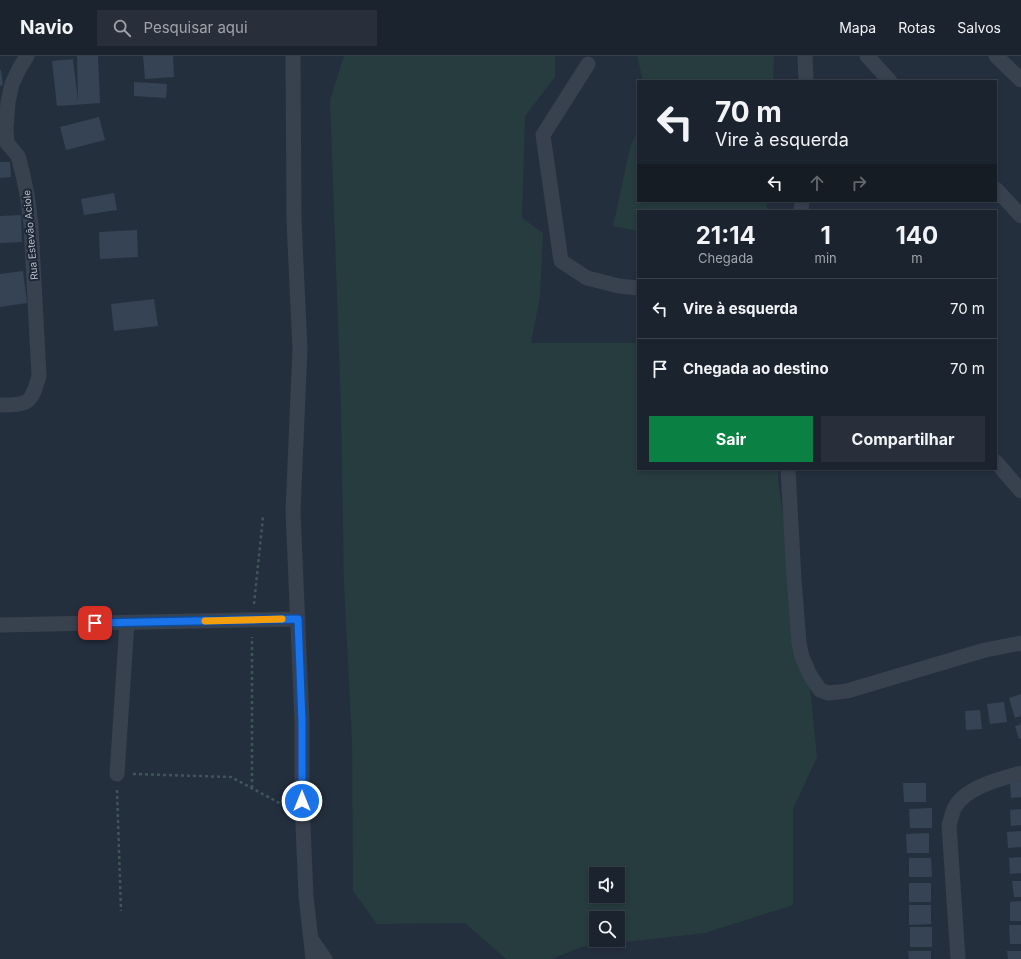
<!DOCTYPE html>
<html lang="pt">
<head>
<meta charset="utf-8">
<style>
	:root { --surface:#1b232e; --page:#282f3a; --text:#f1f3f6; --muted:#a0a4aa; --line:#39404a; --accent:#0b8043 }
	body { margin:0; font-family:Inter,sans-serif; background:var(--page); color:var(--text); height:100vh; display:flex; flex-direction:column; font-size:15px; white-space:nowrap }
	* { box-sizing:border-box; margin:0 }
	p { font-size:13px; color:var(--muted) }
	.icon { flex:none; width:22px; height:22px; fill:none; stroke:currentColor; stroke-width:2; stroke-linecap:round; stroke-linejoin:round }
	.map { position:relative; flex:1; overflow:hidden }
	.sheet { position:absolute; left:637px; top:154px; width:360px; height:260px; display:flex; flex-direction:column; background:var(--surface); border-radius:0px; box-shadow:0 2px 6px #0003,0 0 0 1px var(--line) }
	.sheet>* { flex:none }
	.top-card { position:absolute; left:637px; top:24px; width:360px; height:122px; border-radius:0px; box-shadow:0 2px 6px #0003,0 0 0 1px var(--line); background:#1b232e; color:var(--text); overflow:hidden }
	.controls { position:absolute; left:589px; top:811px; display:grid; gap:8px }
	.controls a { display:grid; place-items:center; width:36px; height:36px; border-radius:0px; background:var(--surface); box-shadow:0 2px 6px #0003,0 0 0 1px var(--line); font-size:20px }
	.pin { position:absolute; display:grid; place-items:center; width:34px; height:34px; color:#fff; margin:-17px; border-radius:8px; box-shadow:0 2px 6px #0006 }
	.me { position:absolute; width:44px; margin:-22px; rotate:0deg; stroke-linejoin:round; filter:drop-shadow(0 0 3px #0008) }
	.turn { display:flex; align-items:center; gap:14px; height:84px; padding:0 12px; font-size:18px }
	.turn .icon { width:52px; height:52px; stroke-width:2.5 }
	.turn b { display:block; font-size:28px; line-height:34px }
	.lanes { display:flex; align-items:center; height:38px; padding:0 12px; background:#0003; justify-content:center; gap:20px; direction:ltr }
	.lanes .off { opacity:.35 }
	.eta { display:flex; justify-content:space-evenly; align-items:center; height:68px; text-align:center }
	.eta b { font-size:24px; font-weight:700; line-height:28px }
	.action { display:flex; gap:8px; margin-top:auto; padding:8px 12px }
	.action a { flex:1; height:46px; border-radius:0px; background:var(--accent); color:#fff; font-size:16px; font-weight:700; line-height:46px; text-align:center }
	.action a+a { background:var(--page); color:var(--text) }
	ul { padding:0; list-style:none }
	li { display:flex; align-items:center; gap:12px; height:60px; padding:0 12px; border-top:1px solid var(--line) }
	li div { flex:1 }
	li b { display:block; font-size:15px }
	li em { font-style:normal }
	header { display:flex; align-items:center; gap:24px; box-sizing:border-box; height:56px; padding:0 20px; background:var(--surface); border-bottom:1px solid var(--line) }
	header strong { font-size:19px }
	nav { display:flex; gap:22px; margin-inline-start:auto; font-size:14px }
	.search { width:280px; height:36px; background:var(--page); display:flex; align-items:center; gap:10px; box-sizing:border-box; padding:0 14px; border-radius:0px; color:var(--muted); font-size:15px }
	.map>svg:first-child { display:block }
	.green { fill:#263c3f; fill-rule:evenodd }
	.building { fill:#364354 }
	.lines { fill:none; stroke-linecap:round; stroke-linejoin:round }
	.path { stroke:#3f5557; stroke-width:2.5; stroke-dasharray:3 3; stroke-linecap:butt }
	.street { stroke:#38414e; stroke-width:15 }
	.route-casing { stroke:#114b97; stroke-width:10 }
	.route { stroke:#1a73e8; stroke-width:7 }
	.slow { stroke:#f59e0b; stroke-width:7 }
	.labels { text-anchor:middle; stroke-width:4; stroke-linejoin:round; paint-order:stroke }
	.street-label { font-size:10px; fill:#b4bcc9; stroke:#1d2633 }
</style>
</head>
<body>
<header>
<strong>Navio</strong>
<div class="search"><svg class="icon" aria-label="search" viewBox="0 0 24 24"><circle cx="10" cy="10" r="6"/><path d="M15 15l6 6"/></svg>Pesquisar aqui</div>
<nav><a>Mapa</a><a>Rotas</a><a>Salvos</a></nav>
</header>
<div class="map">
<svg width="1021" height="903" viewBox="0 0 1021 903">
	<rect width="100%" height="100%" fill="#242f3e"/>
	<!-- green -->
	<g class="green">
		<path d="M344,0H555V21L525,60L522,162L543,177L540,240L531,287H638V413H778V424L792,524L809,622L817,701L793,753V849L705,877L581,891L551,903H506L465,867L377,868L353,835L352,684L344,529L341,350L330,44ZM596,818H618V840H596ZM596,862H618V884H596Z"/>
		<path d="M637,0H774L773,25H643Z"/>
		<path d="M638,73V145H767V155H638V175L613,170L630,92Z"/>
	</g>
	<!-- building -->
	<g class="building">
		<path d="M77,0H98L100,47L57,50L52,5L73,3L78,45Z"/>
		<path d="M143,0H173L174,21L145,23Z"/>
		<path d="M0,14H1L3,29L0,30Z"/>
		<path d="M134,26L167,28L166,42L134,40Z"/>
		<path d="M99,61L105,84L66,94L60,71Z"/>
		<path d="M0,106H10L11,121L0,122Z"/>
		<path d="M114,137L117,154L84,159L81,143Z"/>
		<path d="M21,159L22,186L0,187V160Z"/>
		<path d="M137,174L138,201L100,203L99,176Z"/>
		<path d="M23,215L27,247L0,251V218Z"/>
		<path d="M154,243L158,270L114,275L111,248Z"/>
		<path d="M1021,638V660L1015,662L1009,642Z"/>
		<path d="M1004,646L1007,666L990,668L987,648Z"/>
		<path d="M980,654L982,673L966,674L965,655Z"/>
		<path d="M1021,668V682L1019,683L1015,670Z"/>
		<path d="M1021,725V741L1011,742L1010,726Z"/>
		<path d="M903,727H926V746H904Z"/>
		<path d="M932,752V772H910L909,753Z"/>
		<path d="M1021,753V769L1011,770L1010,754Z"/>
		<path d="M1021,775V791L1008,792L1007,776Z"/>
		<path d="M929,777V797H907L906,778Z"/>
		<path d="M1021,801V817L1010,818L1009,802Z"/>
		<path d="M909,802H931L932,821H909Z"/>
		<path d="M1012,825H1021V841H1014Z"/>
		<rect x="909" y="827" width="22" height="19"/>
		<path d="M1021,845V865H1010V846Z"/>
		<path d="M909,849H931V868L909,869Z"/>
		<path d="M1009,869H1021V888H1010Z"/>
		<rect x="910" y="871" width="22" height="20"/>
		<path d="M908,895H931V903H909Z"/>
		<path d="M1007,895H1021V903H1008Z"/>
	</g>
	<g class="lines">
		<!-- path -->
		<g class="path">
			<path d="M254,548L263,461"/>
			<path d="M133,718L231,721L285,750"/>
			<path d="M252,732V581"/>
			<path d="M117,734L121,855"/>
		</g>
		<!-- street -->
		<g class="street">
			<path d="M293,0L294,165L300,293L293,455L302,666V745L306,840L313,903"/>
			<path d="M805,0L806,25"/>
			<path d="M867,0L890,25"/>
			<path d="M996,0L1021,24"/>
			<path d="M588,8L543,79L561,205L587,222L619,230L638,232"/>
			<path d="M996,133L1021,160"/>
			<path d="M801,155L802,145"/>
			<path d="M0,349C29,349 31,348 39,320L31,169L27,138L22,115L18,100L7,87L6,72L8,46L12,28L19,13L27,0"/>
			<path d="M996,406L1021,435"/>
			<path d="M788,413L794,523L799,587L802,601L810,619L820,634L828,637L847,635L985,594L1021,587"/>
			<path d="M0,569L298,563"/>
			<path d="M117,718L127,567"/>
			<path d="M311,883L325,903"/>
			<path d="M958,903L949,769C951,764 952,756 955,751C966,731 1000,723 1021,717"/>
		</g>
	</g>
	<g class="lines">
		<!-- route casing -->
		<g class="route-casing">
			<path id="route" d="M95,567L298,563L302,666V745"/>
		</g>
		<!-- route -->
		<use href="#route" class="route"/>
		<!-- slow -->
		<path class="slow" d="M205,565L282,563"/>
	</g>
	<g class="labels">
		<!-- street labels -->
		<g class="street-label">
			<text transform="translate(30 179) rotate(-95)" y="4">Rua Estevão Aciole</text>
		</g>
	</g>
</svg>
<div class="controls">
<a><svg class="icon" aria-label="sound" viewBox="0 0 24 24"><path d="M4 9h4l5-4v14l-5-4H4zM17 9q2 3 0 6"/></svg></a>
<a><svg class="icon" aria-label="search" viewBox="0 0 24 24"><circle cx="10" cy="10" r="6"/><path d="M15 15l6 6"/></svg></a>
</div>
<div class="pin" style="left:95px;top:567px;background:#d93025"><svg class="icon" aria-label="arrive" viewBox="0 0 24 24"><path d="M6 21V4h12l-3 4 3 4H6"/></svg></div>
<svg class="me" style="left:302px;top:745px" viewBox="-20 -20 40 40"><circle r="17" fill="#1a73e8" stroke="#fff" stroke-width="3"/><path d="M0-11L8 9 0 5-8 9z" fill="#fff"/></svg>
<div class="top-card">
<div class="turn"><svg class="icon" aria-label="left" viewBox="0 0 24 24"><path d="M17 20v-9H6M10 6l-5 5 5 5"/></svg><div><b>70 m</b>Vire à esquerda</div></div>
<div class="lanes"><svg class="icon" aria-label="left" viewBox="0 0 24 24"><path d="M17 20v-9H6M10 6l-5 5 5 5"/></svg><svg class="icon off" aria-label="ahead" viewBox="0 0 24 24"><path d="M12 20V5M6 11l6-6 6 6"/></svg><svg class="icon off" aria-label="right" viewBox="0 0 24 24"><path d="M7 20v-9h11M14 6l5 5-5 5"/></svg></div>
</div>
<section class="sheet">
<div class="eta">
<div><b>21:14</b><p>Chegada</p></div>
<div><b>1</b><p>min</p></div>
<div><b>140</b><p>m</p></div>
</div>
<ul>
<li><svg class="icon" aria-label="left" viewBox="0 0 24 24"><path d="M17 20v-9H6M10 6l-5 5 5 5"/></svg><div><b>Vire à esquerda</b></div><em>70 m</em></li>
<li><svg class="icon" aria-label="arrive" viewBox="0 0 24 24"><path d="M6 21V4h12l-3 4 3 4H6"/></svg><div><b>Chegada ao destino</b></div><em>70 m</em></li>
</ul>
<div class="action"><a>Sair</a><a>Compartilhar</a></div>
</section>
</div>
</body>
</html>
